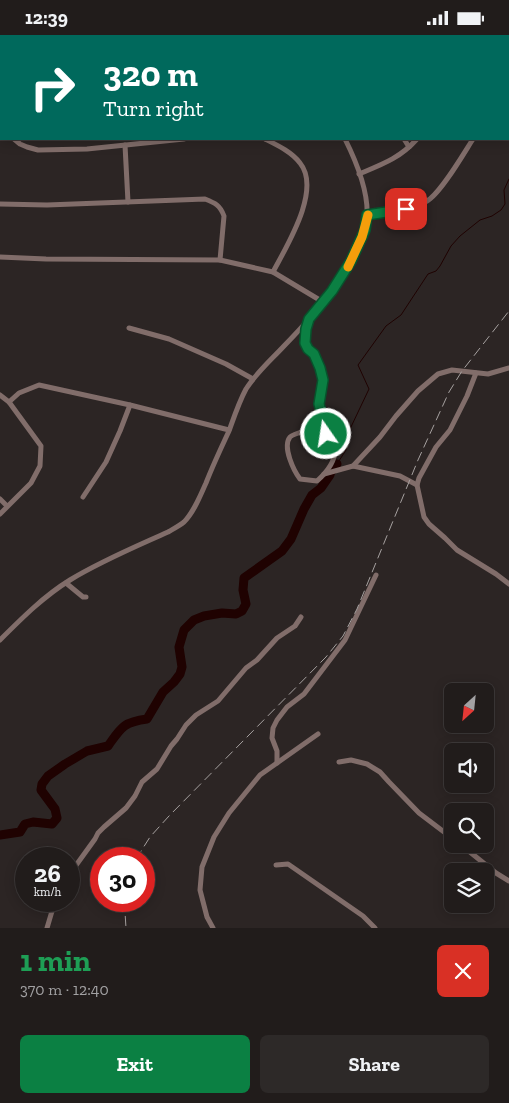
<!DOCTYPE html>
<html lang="en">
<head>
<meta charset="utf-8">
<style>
	:root { --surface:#211c1b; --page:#2d2928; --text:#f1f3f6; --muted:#a2a1a3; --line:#3e3a3a; --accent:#0b8043 }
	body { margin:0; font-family:"Zilla Slab",serif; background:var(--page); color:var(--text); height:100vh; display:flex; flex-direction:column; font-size:19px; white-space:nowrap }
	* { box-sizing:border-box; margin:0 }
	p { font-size:16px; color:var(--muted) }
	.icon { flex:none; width:28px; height:28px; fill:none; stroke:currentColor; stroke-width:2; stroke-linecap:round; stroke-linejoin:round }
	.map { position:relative; height:893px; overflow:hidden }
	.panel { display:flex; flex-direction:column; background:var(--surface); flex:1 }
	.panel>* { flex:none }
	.top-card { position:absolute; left:0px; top:0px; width:510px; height:105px; box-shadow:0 2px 12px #0003,0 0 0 1px var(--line); background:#00695c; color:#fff; overflow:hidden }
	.needle { width:32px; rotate:207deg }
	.tools { position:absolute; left:444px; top:648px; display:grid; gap:10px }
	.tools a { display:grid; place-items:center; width:50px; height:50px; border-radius:8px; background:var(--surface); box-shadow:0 2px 12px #0003,0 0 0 1px var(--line); font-size:25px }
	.speed { position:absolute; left:15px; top:812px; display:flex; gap:10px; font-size:25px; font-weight:700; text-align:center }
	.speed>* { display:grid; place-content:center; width:65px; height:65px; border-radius:50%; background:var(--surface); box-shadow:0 2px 12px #0003,0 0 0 1px var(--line); line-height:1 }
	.speed small { font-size:12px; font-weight:400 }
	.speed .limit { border:8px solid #d22; background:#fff; color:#111 }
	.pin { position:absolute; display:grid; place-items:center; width:42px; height:42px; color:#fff; margin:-21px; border-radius:10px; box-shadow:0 2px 8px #0006 }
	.me { position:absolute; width:55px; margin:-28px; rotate:347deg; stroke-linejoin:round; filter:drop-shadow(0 0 4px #0008) }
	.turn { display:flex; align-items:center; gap:18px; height:105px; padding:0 20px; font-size:22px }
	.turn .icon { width:65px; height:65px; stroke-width:2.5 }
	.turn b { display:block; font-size:35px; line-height:42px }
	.round { display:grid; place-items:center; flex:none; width:52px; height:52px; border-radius:8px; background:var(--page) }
	.headline { display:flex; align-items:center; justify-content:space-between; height:85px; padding:0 20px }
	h1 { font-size:30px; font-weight:700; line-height:38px; color:#1e9e55 }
	.action { display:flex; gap:10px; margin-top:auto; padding:10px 20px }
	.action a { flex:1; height:58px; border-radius:8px; background:var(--accent); color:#fff; font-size:20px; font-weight:700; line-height:58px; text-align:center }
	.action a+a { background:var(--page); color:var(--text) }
	.status { display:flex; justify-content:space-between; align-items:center; height:35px; padding:0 25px; background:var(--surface); direction:ltr }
	.status svg { height:14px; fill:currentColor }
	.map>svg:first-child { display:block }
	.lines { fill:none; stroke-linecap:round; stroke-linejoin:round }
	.stream { stroke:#1f0201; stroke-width:1 }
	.river { stroke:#1f0201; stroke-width:9 }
	.minor { stroke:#816d6a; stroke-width:5 }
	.rail { stroke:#a6a1a0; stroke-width:1; stroke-dasharray:10 5; stroke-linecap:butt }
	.route-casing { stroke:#07532c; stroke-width:12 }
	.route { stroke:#0b8043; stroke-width:9 }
	.slow { stroke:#f59e0b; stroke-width:9 }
</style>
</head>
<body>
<div class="status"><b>12:39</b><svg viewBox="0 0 49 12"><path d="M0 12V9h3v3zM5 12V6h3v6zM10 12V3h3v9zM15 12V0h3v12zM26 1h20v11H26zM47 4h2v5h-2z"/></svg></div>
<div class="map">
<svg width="509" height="893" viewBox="0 0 509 893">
	<rect width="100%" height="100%" fill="#2c2524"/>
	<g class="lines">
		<!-- stream -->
		<path class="stream" d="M337,429L346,415L350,394L369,354L358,330L386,291L401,280L428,239L436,236L440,231L451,211L460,201L480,185L492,181L501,175L505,169L504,155L509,144"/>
		<!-- river -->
		<g class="river">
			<path d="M332,436L337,429"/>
			<path d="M0,800L20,797L25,789L33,787L52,789L57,783L55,774L41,755L42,749L48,741L65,729L87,716L108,711C121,693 123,687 147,684L163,657L174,647L180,639L182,632L179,612L184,595L194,585L204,581L222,578L236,579L242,576L246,569L243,555L244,543L282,516L291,504L304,474L312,460L321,453L330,440"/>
		</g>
		<!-- minor -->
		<g class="minor">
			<path d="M284,0L285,1"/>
			<path d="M48,1L51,0"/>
			<path d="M165,1V0"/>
			<path d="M0,20H1"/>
			<path d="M0,78L1,77"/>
			<path d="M14,104L20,109L27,112L38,115L87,114L184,104"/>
			<path d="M265,104C277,110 292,117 300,128C322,155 286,212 273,237"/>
			<path d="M404,104L409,112"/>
			<path d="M125,110L128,167"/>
			<path d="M359,139C383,129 400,123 417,104"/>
			<path d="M0,169L47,170L205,164C215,168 220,170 224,181L220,225"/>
			<path d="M367,180C387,177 410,176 427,166C441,158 464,118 473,104"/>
			<path d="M0,222L46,224L220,225L273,237L323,267"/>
			<path d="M308,287L305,308L308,314L314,319L320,333L323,345L320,363V375L326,395V405L330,412L335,415C335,428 326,438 317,446L300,444C294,436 282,412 290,402C293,398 319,393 325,392"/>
			<path d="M129,293L169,304L226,329L253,344"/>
			<path d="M476,338L467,361L450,395L436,412L419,443L417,450L424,482L429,489L445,503L457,515L496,539L509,549"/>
			<path d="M0,360L9,367L41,411L40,431L31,448L0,479"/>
			<path d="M9,367L19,358L39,350L130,370L229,395"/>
			<path d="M353,431L400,441L417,450"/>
			<path d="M324,439L353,431L380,402L396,381L418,356L438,339L452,335L488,339L509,333"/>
			<path d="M83,462L106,427L120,396L130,370"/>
			<path d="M0,464L7,471"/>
			<path d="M66,548L83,562H86"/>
			<path d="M0,605C22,583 44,561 70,545C101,526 135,512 168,497C173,494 179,491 184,487C194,477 200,461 206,448C213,430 221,413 229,396C234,382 239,367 246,354C256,338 271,325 284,311C315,279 352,238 365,194C373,166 357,128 345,104"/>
			<path d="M339,727L351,725L367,729L380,737L389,747L419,778L452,803"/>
			<path d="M277,728V716L272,703L273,693L277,685L287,672L304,659L345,605L376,540"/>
			<path d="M460,809L496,838L509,846"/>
			<path d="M276,830L288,829L363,881L375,893"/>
			<path d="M69,840L95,804L98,798L104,792L126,773L135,761L142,747L157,734L171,711L177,704L186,690L196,680L218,666L246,633L257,625L277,603L295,591L301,582"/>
			<path d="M47,893L55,866"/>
			<path d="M213,893L207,882L200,855L202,832L214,802L229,778L260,740L318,699"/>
		</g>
		<!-- rail -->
		<g class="rail">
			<path d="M136,824L150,802L169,781L326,622L343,601L357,574L418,425L449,357L462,336L509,276"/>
			<path d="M126,866L125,877L126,893"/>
		</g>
	</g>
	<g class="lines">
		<!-- route casing -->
		<g class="route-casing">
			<path id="route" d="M326,399V395L319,369L323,345L320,333L314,319L308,314L305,308L306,294L309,284L332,256L351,226L365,195L367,180L406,174"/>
		</g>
		<!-- route -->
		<use href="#route" class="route"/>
		<!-- slow -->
		<path class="slow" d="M348,232L362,202L368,180"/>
	</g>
</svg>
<div class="tools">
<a><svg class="needle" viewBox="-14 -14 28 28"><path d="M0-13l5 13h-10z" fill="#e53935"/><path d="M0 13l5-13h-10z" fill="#a2a1a3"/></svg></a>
<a><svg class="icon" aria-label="sound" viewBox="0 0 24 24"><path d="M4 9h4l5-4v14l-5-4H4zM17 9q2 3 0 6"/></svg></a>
<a><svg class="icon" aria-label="search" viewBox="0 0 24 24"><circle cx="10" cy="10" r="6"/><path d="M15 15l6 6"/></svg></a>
<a><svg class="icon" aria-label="layers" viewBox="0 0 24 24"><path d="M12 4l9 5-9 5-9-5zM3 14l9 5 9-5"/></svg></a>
</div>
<div class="speed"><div>26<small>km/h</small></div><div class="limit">30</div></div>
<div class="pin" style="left:406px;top:174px;background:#d93025"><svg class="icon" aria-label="arrive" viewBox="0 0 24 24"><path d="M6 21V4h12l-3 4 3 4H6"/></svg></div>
<svg class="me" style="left:326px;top:399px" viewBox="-20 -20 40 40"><circle r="17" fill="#0b8043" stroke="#fff" stroke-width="3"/><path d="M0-11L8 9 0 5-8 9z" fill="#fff"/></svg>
<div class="top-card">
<div class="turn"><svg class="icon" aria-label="right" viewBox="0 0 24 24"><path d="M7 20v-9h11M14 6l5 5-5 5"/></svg><div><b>320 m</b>Turn right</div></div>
</div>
</div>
<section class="panel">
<div class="headline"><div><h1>1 min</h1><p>370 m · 12:40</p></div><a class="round" style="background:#d93025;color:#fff"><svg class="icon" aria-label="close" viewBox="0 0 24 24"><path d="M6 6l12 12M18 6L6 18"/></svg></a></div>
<div class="action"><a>Exit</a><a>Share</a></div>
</section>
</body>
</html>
